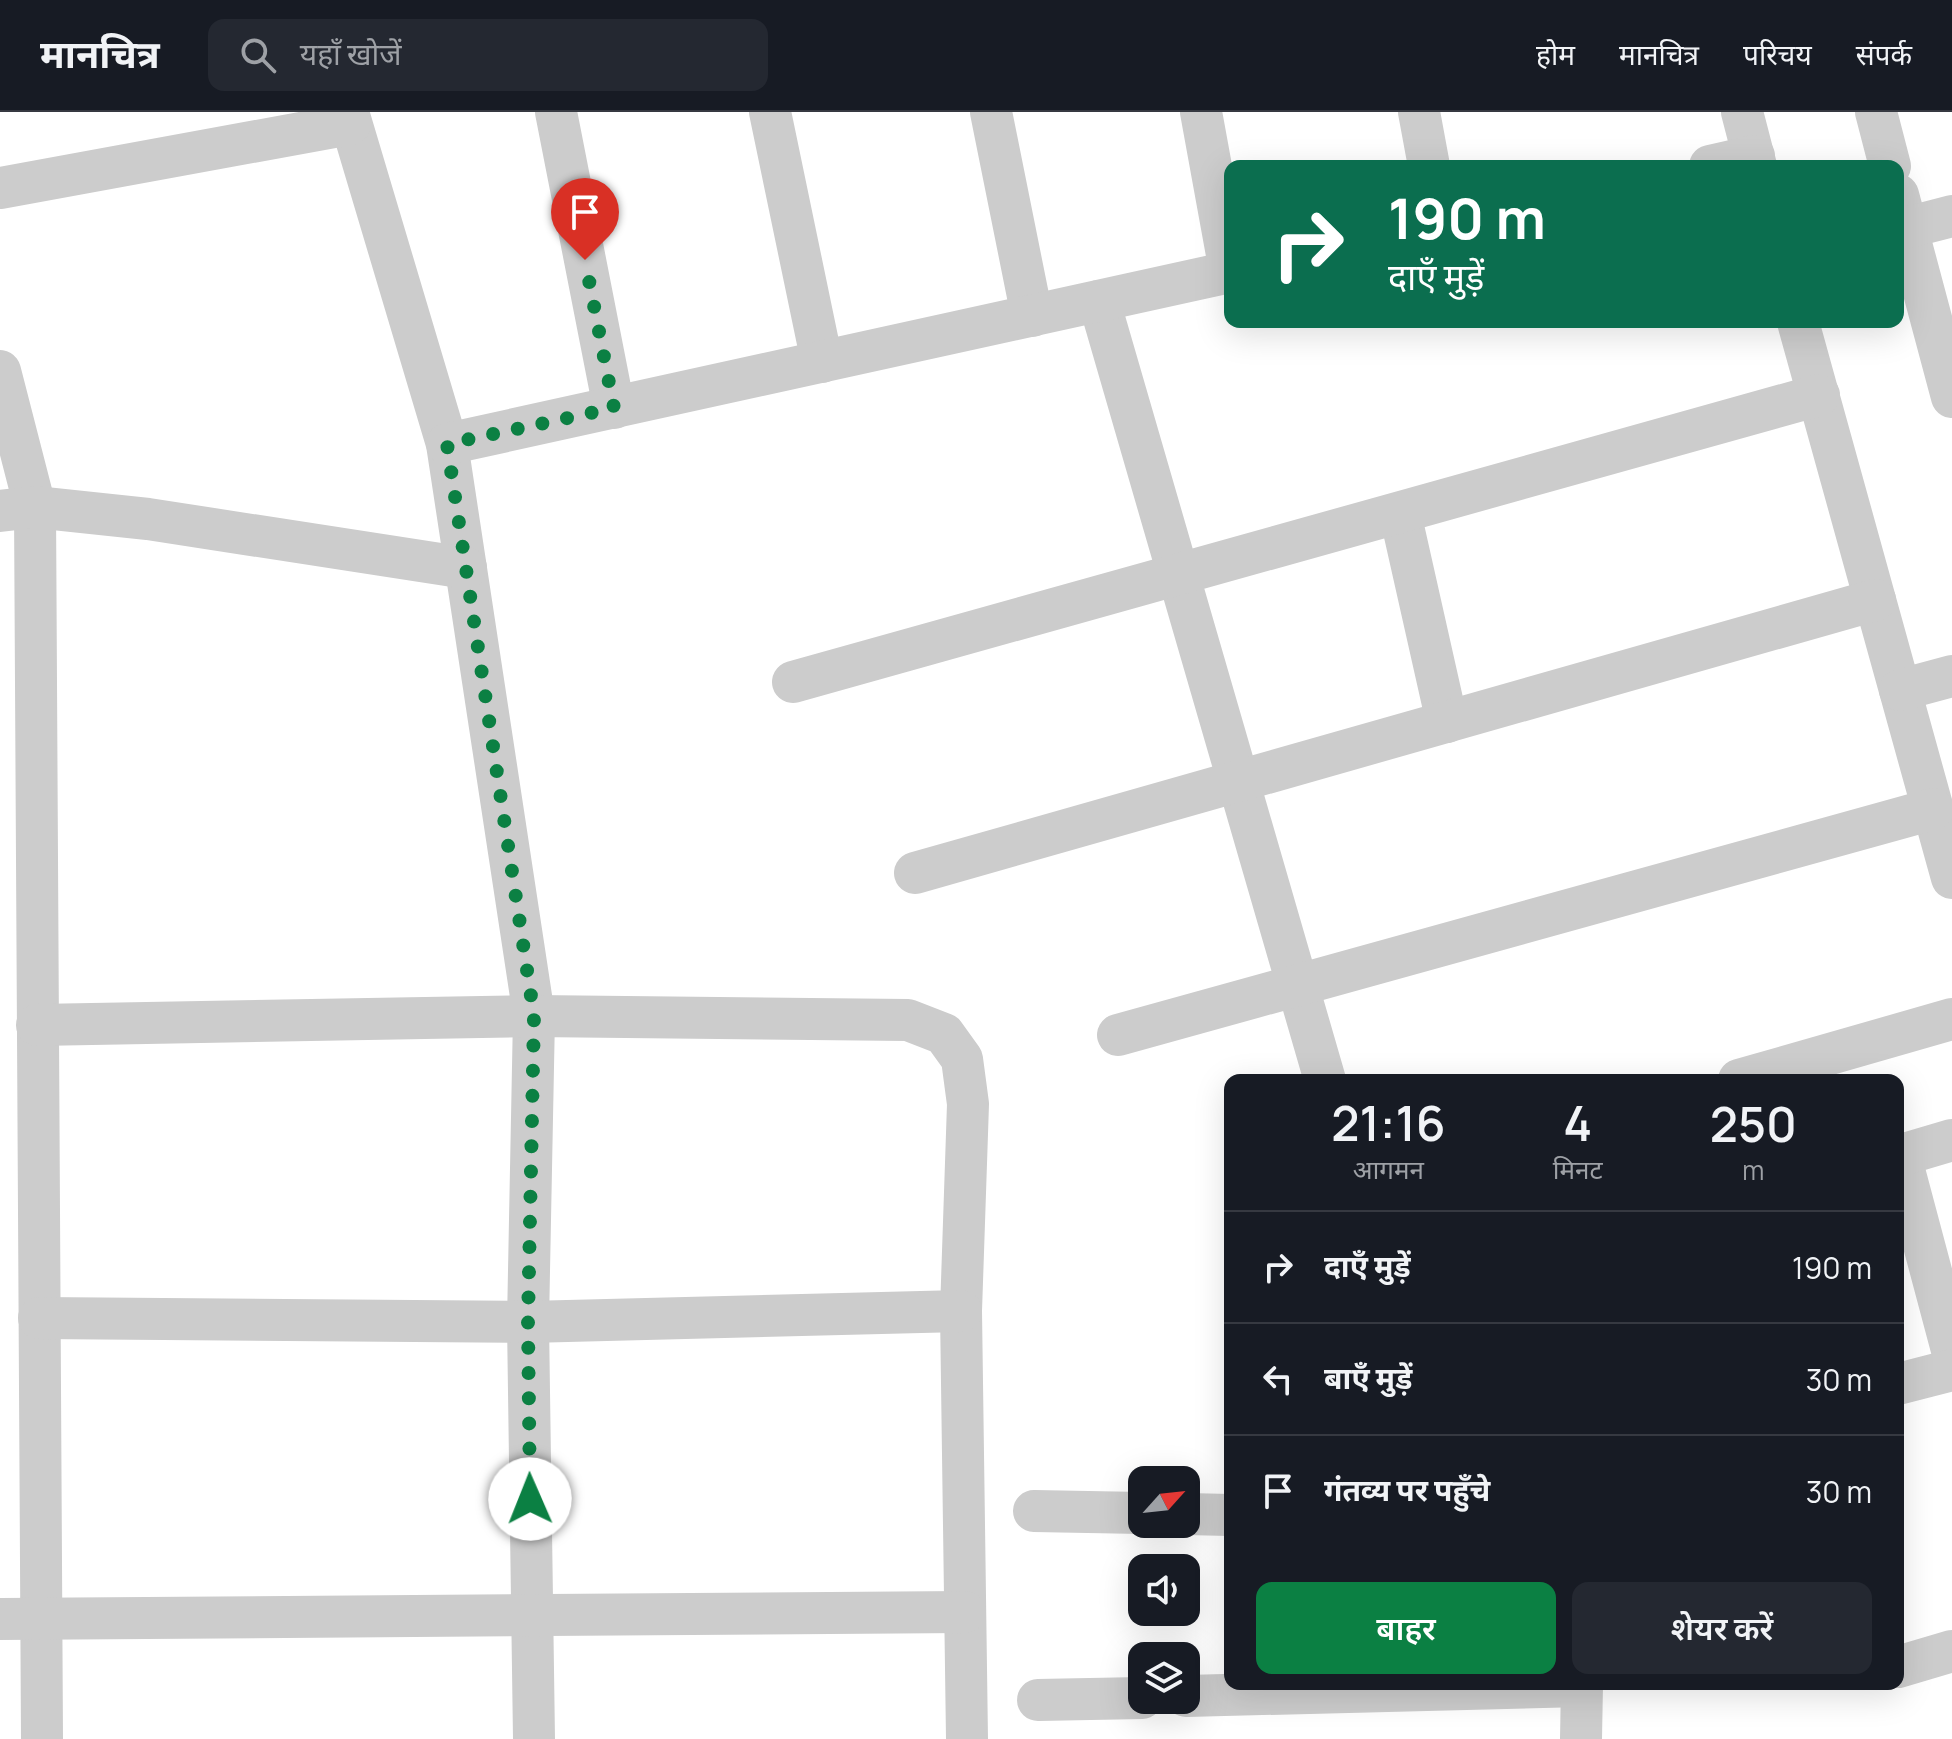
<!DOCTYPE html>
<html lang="hi">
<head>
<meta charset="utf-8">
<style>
	:root { --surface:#171b24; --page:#242831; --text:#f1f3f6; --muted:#9ea1a6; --line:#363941; --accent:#0b8043 }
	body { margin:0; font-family:Manrope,"Noto Sans Devanagari",sans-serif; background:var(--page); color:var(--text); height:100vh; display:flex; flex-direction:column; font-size:30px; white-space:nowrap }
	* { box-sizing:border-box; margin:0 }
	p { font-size:26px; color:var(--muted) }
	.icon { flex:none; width:44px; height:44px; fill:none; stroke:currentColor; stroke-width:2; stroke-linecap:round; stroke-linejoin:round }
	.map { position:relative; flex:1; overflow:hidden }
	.details { position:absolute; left:1224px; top:962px; width:680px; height:616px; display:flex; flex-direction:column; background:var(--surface); border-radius:16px; box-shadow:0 8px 32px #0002 }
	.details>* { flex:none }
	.hud { position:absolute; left:1224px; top:48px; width:680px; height:168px; border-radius:16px; box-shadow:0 8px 32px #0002; background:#0b6e4f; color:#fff; overflow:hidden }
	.needle { width:52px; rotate:63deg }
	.tools { position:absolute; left:1128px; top:1354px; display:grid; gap:16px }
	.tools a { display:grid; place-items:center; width:72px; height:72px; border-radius:16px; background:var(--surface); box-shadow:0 8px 32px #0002; font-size:40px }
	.pin { position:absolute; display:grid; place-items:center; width:68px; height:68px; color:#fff; margin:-82px -34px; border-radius:50% 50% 50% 0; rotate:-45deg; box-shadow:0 0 8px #0007 }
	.pin .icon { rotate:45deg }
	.me { position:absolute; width:88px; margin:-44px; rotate:359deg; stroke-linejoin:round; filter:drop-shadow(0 0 6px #0008) }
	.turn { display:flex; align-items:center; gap:28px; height:168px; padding:0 32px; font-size:36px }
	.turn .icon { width:104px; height:104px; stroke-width:2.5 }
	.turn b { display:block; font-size:56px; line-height:68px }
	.eta { display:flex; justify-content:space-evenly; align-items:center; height:136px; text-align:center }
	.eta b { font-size:48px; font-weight:600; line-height:56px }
	.action { display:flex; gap:16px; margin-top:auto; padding:16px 32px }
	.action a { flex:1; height:92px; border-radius:16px; background:var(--accent); color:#fff; font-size:32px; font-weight:600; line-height:92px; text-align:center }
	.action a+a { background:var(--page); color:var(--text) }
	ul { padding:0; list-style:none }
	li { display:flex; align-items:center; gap:24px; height:112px; padding:0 32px; border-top:2px solid var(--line) }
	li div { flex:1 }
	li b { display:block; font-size:30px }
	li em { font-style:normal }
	header { display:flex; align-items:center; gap:48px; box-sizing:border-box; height:112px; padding:0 40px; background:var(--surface); border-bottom:2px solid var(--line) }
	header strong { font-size:38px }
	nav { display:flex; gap:44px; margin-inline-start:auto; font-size:28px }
	.search { width:560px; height:72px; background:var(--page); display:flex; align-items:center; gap:20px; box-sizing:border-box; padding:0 28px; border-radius:16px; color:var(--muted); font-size:30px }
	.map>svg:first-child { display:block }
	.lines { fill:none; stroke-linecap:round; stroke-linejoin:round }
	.minor { stroke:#ccc; stroke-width:42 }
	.route { stroke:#0b8043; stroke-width:14; stroke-dasharray:0 25.2 }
</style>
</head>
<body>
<header>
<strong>मानचित्र</strong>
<div class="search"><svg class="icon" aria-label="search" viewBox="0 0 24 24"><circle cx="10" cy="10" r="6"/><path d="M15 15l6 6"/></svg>यहाँ खोजें</div>
<nav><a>होम</a><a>मानचित्र</a><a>परिचय</a><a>संपर्क</a></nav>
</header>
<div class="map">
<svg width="1952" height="1627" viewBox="0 0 1952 1627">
	<rect width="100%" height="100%" fill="#fff"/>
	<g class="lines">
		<!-- minor -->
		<g class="minor">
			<path d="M348,0L447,332L534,904L528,1210L534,1627"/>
			<path d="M556,0L614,296"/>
			<path d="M770,0L822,250"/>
			<path d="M991,0L1032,204"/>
			<path d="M1201,0L1230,159"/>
			<path d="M1419,0L1429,54"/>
			<path d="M1742,0L1756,54"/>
			<path d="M1876,0L1890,54"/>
			<path d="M1710,54L1754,44"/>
			<path d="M0,76L350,12"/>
			<path d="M1898,83L1952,285"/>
			<path d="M1898,118L1952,104"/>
			<path d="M1099,189L1325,968"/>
			<path d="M1798,210L1952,766"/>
			<path d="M0,259L35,395L42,1627"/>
			<path d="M447,332L1230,160"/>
			<path d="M0,399L35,395L148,407L466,456"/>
			<path d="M1400,401L1447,610"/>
			<path d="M793,570L1819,283"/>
			<path d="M1900,578L1952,564"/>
			<path d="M915,761L1875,488"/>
			<path d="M37,913L534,904L908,908L944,922L962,947L968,992L961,1199L967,1627"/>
			<path d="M1118,923L1933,697"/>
			<path d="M1739,968L1952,907"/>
			<path d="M1900,1043L1952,1238"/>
			<path d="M1898,1044L1952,1028"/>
			<path d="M39,1206L528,1210L961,1199"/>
			<path d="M1898,1272L1952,1258"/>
			<path d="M1034,1399L1142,1401"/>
			<path d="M1186,1402L1230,1403"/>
			<path d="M0,1507L965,1500"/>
			<path d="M1898,1555L1952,1539"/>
			<path d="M1186,1584L1582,1574"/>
			<path d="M1038,1588L1142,1586"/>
			<path d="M1581,1627L1582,1572"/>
		</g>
	</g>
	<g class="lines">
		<!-- route -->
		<path class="route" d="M530,1387L528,1210L534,904L447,332L614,296L585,148"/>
	</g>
</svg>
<div class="tools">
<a><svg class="needle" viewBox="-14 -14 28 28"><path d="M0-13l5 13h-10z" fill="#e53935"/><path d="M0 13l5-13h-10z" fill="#9ea1a6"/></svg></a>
<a><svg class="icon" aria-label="sound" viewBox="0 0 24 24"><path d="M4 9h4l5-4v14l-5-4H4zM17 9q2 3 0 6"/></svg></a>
<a><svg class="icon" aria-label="layers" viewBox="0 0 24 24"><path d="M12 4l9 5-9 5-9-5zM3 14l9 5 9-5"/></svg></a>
</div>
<div class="pin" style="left:585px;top:148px;background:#d93025"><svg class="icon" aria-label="arrive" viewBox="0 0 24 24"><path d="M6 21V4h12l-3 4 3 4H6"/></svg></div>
<svg class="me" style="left:530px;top:1387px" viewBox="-20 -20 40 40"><circle r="19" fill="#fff"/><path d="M0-13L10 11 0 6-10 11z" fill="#0b8043"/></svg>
<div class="hud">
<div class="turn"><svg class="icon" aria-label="right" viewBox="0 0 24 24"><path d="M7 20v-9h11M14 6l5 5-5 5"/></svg><div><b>190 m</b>दाएँ मुड़ें</div></div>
</div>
<section class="details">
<div class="eta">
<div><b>21:16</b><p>आगमन</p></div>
<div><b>4</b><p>मिनट</p></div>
<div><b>250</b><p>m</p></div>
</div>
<ul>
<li><svg class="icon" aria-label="right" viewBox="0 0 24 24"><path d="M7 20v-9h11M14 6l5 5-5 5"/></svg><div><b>दाएँ मुड़ें</b></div><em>190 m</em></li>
<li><svg class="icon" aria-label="left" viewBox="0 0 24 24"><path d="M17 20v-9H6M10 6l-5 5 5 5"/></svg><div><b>बाएँ मुड़ें</b></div><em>30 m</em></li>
<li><svg class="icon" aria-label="arrive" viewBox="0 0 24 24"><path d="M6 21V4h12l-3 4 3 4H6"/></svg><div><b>गंतव्य पर पहुँचे</b></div><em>30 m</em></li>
</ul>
<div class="action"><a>बाहर</a><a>शेयर करें</a></div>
</section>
</div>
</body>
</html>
